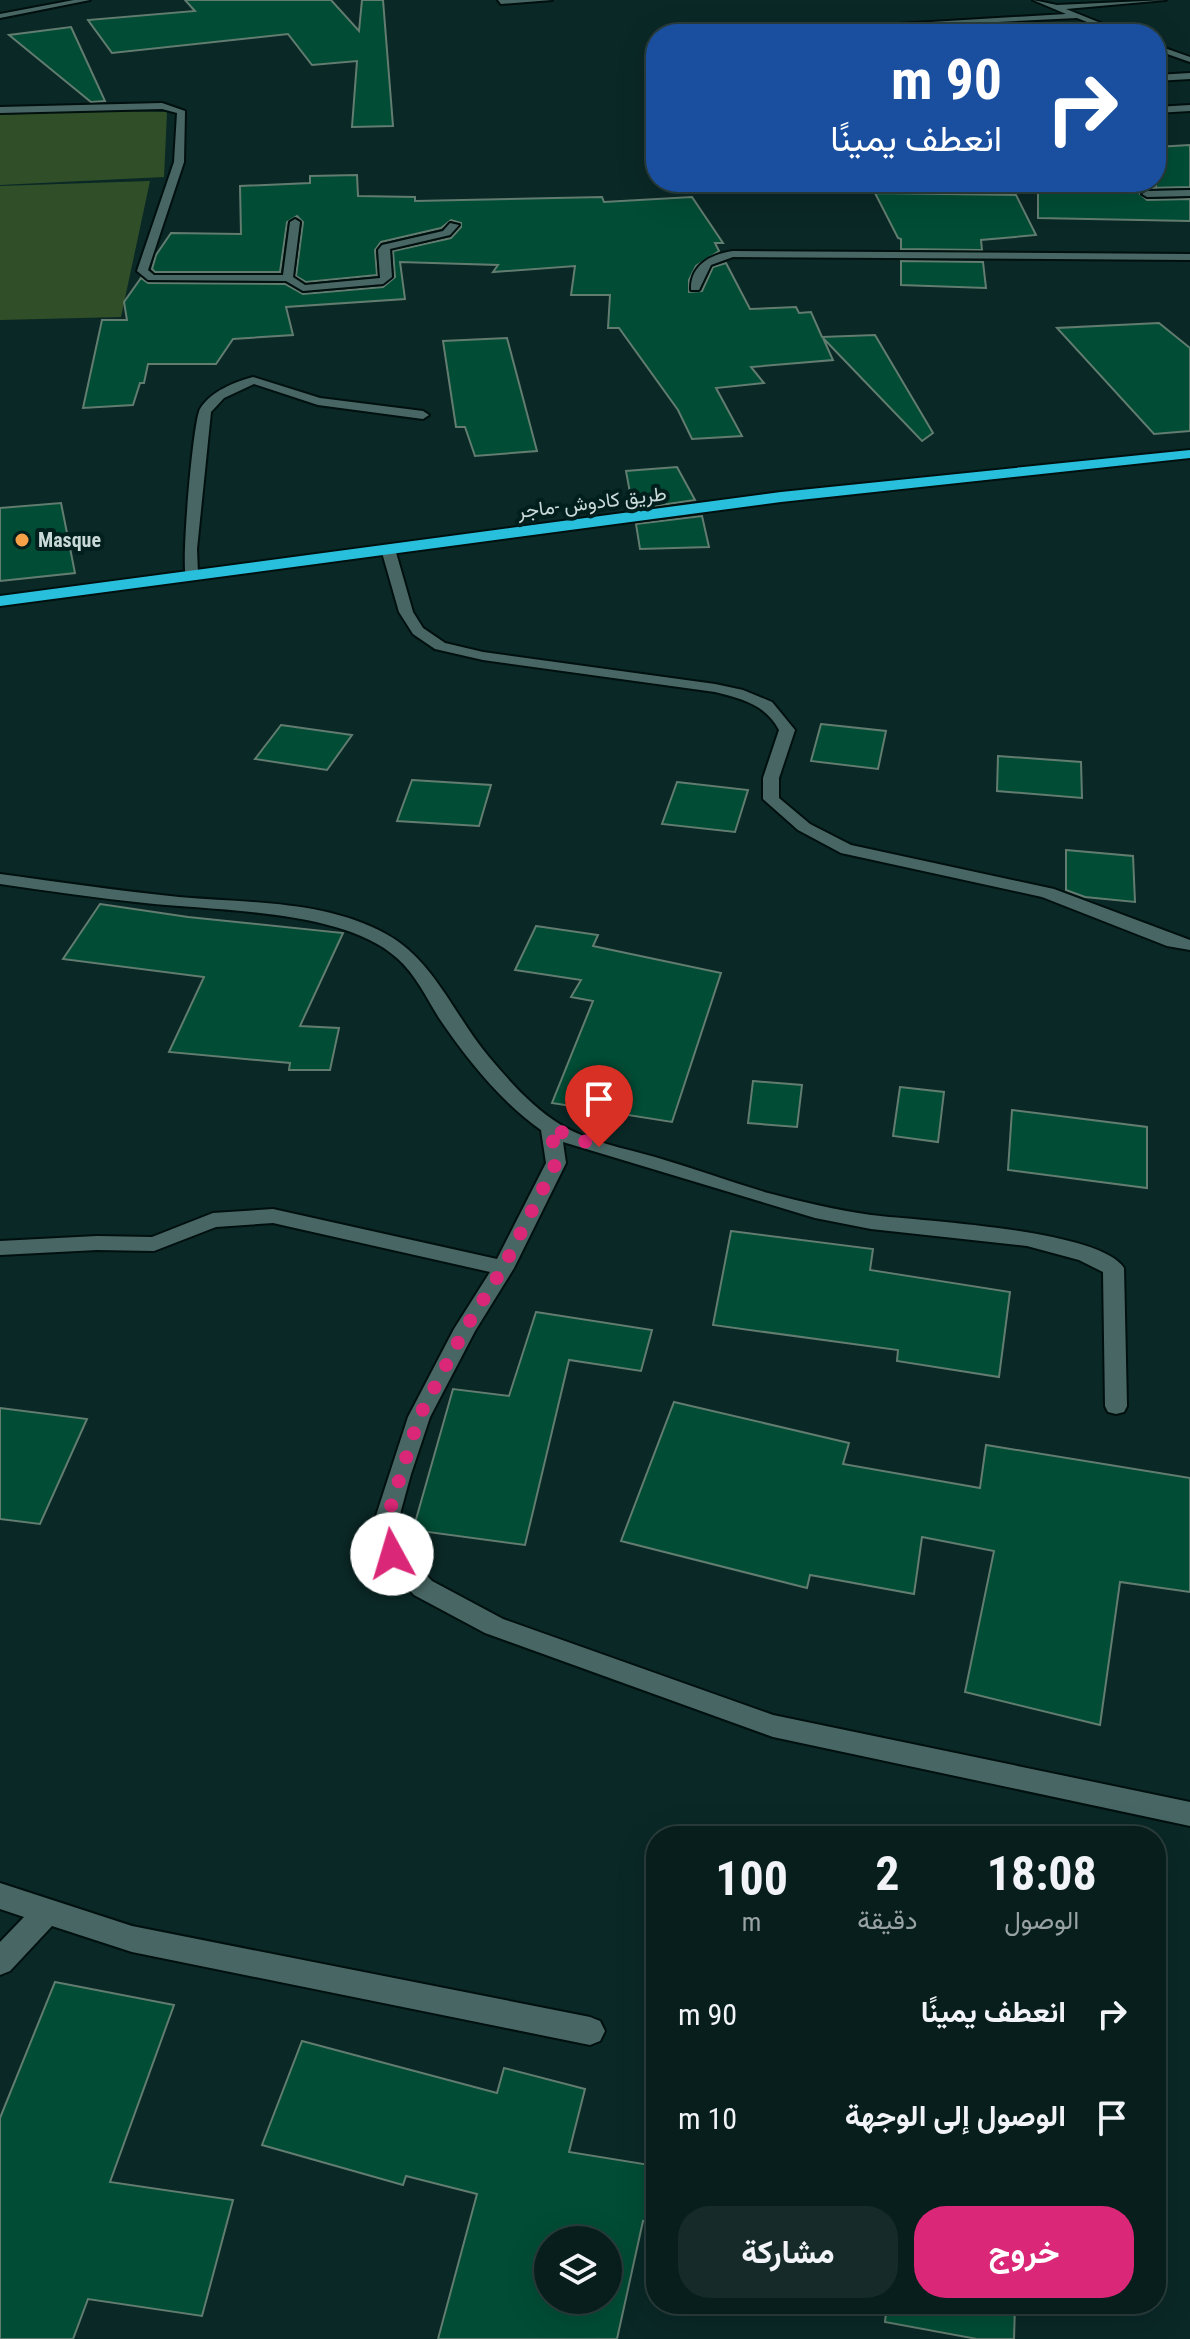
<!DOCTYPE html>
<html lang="ar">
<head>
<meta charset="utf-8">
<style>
	:root { --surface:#081e1c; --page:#162b29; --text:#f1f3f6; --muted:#98a2a3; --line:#293c3b; --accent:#db2777 }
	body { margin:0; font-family:"Roboto Condensed",Vazirmatn,sans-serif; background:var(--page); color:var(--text); direction:rtl; height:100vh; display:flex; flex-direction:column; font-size:30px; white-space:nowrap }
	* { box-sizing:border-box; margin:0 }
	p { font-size:26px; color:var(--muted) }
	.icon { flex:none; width:44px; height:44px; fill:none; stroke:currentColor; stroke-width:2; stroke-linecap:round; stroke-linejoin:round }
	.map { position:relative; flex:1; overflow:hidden; direction:ltr }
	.drawer { position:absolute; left:646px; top:1826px; width:520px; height:488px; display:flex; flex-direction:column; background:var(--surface); border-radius:32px; box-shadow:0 8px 32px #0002,0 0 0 2px var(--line); direction:rtl }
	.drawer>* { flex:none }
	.banner { position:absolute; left:646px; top:24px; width:520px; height:168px; border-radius:32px; box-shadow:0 8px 32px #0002,0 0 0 2px var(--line); direction:rtl; background:#1a4fa0; color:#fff; overflow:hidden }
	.buttons { position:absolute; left:534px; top:2226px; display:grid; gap:16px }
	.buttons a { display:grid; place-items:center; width:88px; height:88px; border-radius:50%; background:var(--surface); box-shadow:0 8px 32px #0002,0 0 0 2px var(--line); font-size:40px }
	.pin { position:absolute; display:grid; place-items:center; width:68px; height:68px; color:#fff; margin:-82px -34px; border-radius:50% 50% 50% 0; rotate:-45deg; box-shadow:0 0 8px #0007 }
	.pin .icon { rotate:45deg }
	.me { position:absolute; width:88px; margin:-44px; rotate:354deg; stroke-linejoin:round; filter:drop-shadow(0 0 6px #0008) }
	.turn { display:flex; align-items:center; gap:28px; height:168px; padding:0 32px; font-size:36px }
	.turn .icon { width:104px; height:104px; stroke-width:2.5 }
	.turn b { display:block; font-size:56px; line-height:68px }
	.eta { display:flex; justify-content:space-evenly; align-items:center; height:136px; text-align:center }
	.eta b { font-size:48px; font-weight:700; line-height:56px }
	.button { display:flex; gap:16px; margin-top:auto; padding:16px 32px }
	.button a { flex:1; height:92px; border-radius:32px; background:var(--accent); color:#fff; font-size:32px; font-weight:700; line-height:92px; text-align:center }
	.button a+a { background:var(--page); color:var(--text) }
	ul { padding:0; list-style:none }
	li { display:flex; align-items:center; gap:24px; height:104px; padding:0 32px }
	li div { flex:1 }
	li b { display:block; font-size:30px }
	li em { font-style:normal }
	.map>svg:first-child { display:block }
	.green { fill:#304f28 }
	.building { fill:#004c35; stroke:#627c6f; stroke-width:2; fill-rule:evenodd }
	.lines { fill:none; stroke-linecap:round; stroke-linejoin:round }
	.street-casing { stroke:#00100f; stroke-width:4 }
	.highway-casing { stroke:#00100f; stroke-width:4 }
	.street { fill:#486764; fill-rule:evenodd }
	.highway { fill:#28bfdc; fill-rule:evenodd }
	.route { stroke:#db2777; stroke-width:14; stroke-dasharray:0 25.2 }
	.poi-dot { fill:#f7a248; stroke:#011f1d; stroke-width:3 }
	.labels { text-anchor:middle; stroke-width:8; stroke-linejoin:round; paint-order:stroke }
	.far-street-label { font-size:20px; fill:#c9d9d8; stroke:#011f1d }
	.far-poi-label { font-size:20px; font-weight:bold; fill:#c9d9d8; stroke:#011f1d; text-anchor:start }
</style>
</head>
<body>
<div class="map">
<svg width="1190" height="2339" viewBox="0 0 1190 2339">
	<rect width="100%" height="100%" fill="#0a2826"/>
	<!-- green -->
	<g class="green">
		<path d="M98,111L167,112L164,177L0,185V115Z"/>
		<path d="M150,181L121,317L0,320V186Z"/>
	</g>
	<!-- building -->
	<g class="building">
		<path d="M185,0H331L359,31L362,0H383L393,126L352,127L357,61L312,65L288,34L112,53L88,20L195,11Z"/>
		<path d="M71,27L105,101L91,102L9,35Z"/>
		<path d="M1190,145V187L1147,188L1139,193L1147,200L1190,199V221L1038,218V187L1156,188V147Z"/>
		<path d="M357,175L358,196L415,197V201L602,197L604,202L692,197L723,243H715L719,251L696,266L689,280V292L702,291L713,267L726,263L750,309L796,307L799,313L811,312L822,337L875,335L933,433L922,441L823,338L833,360L751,367L764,383L716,388L742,436L692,439L678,410L619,328H608L610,295H571L575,266L493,272L498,265L400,262L405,299L286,307L293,335L233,339L216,364H148L144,383H140L133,405L83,408L102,320H127L124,302L141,278L148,283L285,284L303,294L383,287L395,277L393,251L451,238L461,227V223L451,220L441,228L381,242L375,250L377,275L306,282L296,276L303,222L297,216L287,222L280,272H155L152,269L156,255L171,233L241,234L240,186L310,183V176Z"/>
		<path d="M875,193L1016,195L1036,235L981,240L982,250L901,249V239L898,238Z"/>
		<path d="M901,261L983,262L986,288L901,285Z"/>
		<path d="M1159,323L1190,348V431L1154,434L1057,328Z"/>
		<path d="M507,338L537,451L475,456L465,427H456L443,341Z"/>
		<path d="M677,467L695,500L633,509L626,471Z"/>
		<path d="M61,503L75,573L0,581V508Z"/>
		<path d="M702,516L709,547L640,549L636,524Z"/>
		<path d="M821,724L886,731L878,769L811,761Z"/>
		<path d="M281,725L352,735L327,770L255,759Z"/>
		<path d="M998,756L1081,762L1082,798L997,791Z"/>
		<path d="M412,780L491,785L479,826L397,821Z"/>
		<path d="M677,782L748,790L735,832L662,824Z"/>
		<path d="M1066,850L1133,856L1135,902L1085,897L1066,890Z"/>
		<path d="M100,904L188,917L343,933L300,1026L339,1028L330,1070H289L290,1063L169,1052L204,977L63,959Z"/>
		<path d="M536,926L598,935L593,946L721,973L672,1122L552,1103L593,1001L571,997L581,980L515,970Z"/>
		<path d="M753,1081L802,1085L797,1127L748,1123Z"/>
		<path d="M900,1087L944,1092L938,1142L893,1136Z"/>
		<path d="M1012,1110L1147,1127V1188L1008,1170Z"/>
		<path d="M731,1231L873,1249L870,1270L1010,1292L999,1377L897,1361L898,1350L713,1325Z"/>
		<path d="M536,1312L652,1330L641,1371L569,1360L525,1545L413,1530L453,1389L509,1396Z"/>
		<path d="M674,1402L849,1443L843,1464L980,1488L986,1445L1190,1478V1592L1120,1582L1100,1725L965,1692L994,1551L922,1537L914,1594L810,1575L807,1588L621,1541Z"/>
		<path d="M0,1408L87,1419L40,1524L0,1519Z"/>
		<path d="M55,1982L174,2005L110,2182L233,2200L202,2316L88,2299L73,2339H0V2118Z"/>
		<path d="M302,2041L497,2093L504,2068L585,2089L569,2152L656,2166V2223L643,2221L617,2339H438L477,2194L406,2176L403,2185L262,2145ZM548,2240H608V2300H548Z"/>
		<path d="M887,2304H1015L1014,2339H977L885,2322Z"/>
	</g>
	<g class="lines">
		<!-- street casing -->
		<g class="street-casing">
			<g id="street">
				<path d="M74,0H90L0,18V14Z"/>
				<path d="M498,0H552L501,4Z"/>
				<path d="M1033,0L1057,5L1166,0L1066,9L1128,34H1117L1077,18L835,30L831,28L1066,14Z"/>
				<path d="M1156,45L1190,57V62L1156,50Z"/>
				<path d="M1190,73V79L1156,81V75Z"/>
				<path d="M162,103L185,111L184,162L148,270L154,275H283L290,222L295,219L300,222L293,277L305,285L380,278L378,250L382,245L443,231L450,223L459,225L450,235L390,249L392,277L383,284L303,291L286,281L148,280L137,271L174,162L177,113L162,109L0,113V107Z"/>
				<path d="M1190,105V111L1156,113V107Z"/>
				<path d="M1190,190V196L1147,197L1142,194L1147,191Z"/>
				<path d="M733,251L1190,254V260L733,257L711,265L699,290H691C690,265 711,254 733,251Z"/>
				<path d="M253,377L320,398L423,411L429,415L423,419L318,405L254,384L224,398L211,412L197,549L198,574L186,577C181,562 193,422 200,409C211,391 235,382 253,377Z"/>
				<path d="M388,545L395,549L413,612L423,628L445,643L483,652L715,684L743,690L772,702L795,730L779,778V798L810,824L851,845L1054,889L1190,940V950L1167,946L1042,897L841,853L798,830L763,799V778L779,730C765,704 742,699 715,692L483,660L435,649L413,634L399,612L381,549Z"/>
				<path d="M0,874C60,882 119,891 179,897C247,903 325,900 386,934C434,960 455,1017 489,1057C510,1082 533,1108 561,1125C590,1142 623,1148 655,1157C693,1168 730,1182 768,1193C802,1202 836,1210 871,1215C919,1221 1099,1229 1124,1268L1127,1406L1124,1412L1116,1414L1108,1412L1105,1406L1103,1272L1079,1260L1027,1246L871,1229L815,1218L563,1142L566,1163L514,1268L475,1331L430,1417L411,1474L397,1525L403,1550L432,1581L503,1619L773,1715L1190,1802V1826L773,1737L485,1633L414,1595L383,1561L373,1525L408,1417L454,1329L490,1272L273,1223L216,1227L154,1251L97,1250L0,1255V1241L97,1236L152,1237L213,1213L273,1209L497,1259L546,1163L541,1130C501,1102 466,1058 439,1018C426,997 416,975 397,958C343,909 217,911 145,903C97,898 48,891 0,884Z"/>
				<path d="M0,1883L132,1926L590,2017L600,2021L605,2031L600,2041L590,2045L132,1952L52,1926L10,1971L0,1975V1942L24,1917L0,1909Z"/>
			</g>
		</g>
		<!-- highway casing -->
		<g class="highway-casing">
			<path id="highway" d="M1190,450V458L781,502L0,606V596L781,492Z"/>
		</g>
		<!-- street -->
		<use href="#street" class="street"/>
		<!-- highway -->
		<use href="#highway" class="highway"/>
	</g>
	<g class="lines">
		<!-- route -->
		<path class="route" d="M392,1554L385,1525L419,1417L465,1329L503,1268L556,1163L551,1128L599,1147"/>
	</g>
	<!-- markers -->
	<circle class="poi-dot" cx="22" cy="540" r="8"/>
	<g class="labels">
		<!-- far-street labels -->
		<g class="far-street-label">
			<text transform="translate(592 502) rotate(-7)" y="7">طريق كادوش -ماجر</text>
		</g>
		<!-- far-poi labels -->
		<g class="far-poi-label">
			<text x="38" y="547">Masque</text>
		</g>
	</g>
</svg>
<div class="buttons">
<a><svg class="icon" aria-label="layers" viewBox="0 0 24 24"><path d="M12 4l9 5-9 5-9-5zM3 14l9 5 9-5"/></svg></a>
</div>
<div class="pin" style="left:599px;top:1147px;background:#d93025"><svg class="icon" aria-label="arrive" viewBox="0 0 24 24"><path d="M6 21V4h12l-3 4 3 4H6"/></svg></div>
<svg class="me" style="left:392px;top:1554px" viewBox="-20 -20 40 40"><circle r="19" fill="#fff"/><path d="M0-13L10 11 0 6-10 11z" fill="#db2777"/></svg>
<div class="banner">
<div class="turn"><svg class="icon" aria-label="right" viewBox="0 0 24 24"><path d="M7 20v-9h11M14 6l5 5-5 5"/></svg><div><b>90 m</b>انعطف يمينًا</div></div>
</div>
<section class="drawer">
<div class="eta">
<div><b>18:08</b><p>الوصول</p></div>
<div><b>2</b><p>دقيقة</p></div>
<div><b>100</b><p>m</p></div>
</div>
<ul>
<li><svg class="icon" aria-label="right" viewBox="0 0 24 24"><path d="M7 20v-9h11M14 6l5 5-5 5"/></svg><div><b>انعطف يمينًا</b></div><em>90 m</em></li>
<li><svg class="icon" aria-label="arrive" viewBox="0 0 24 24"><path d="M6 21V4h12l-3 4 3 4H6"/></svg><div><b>الوصول إلى الوجهة</b></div><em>10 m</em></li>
</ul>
<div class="button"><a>خروج</a><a>مشاركة</a></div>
</section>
</div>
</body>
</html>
